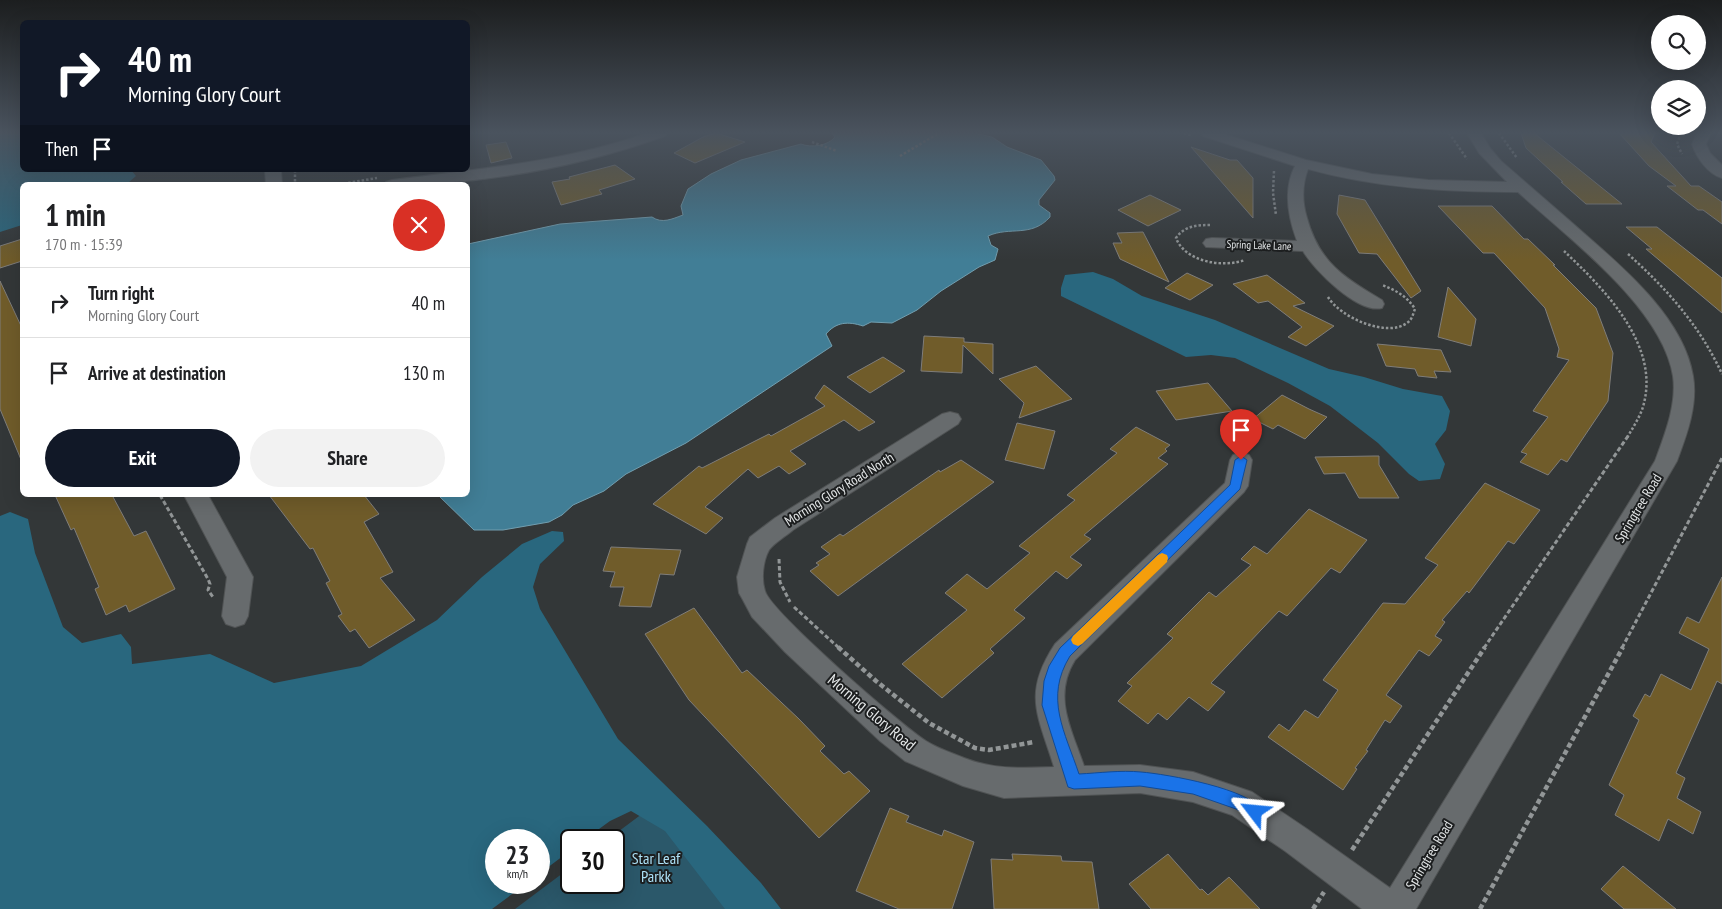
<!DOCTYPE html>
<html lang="en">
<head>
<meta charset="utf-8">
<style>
	:root { --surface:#fff; --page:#f2f2f2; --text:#202124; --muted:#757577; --line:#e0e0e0; --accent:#111827 }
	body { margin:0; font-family:"PT Sans Narrow",sans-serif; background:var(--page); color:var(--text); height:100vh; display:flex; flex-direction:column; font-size:19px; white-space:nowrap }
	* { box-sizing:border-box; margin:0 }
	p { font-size:16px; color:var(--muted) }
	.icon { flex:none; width:28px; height:28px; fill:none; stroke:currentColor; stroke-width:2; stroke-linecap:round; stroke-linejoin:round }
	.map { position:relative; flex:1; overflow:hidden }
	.side { position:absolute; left:20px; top:182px; width:450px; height:315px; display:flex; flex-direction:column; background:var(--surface); border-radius:8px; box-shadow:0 5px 20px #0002 }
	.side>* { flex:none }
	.top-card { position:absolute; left:20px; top:20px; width:450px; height:152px; border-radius:8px; box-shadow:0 5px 20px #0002; background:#111827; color:#fff; overflow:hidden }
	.controls { position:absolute; left:1651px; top:15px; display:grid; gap:10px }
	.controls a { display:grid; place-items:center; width:55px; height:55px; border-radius:50%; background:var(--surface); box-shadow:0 5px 20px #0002; font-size:25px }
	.speed { position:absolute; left:485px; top:829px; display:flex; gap:10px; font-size:25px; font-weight:700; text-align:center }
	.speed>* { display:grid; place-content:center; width:65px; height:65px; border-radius:50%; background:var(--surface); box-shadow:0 5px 20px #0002; line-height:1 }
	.speed small { font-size:12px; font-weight:400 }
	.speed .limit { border:2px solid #111; border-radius:8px; background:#fff; color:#111 }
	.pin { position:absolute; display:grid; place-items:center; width:42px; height:42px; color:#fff; margin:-51px -21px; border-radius:50% 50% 50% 0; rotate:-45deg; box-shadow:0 0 5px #0007 }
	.pin .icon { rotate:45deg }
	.me { position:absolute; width:55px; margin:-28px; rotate:299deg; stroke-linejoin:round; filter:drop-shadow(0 0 4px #0008) }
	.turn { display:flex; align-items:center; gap:18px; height:105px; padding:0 25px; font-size:22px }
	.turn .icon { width:65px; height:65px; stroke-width:2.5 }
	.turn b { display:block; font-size:35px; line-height:42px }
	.then { display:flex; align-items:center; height:48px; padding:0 25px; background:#0003; gap:10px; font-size:19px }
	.round { display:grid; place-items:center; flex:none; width:52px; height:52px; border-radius:26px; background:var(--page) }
	.summary { display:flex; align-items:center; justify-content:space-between; height:85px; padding:0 25px }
	h1 { font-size:30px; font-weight:700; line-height:38px }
	.cta { display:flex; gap:10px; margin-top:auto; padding:10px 25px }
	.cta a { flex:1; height:58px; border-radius:30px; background:var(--accent); color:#fff; font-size:20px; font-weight:700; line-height:58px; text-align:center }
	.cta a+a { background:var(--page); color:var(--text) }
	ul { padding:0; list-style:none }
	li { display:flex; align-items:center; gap:15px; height:70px; padding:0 25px; border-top:1px solid var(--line) }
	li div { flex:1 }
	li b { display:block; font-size:19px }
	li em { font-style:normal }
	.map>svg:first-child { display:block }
	.green { fill:#2b586a }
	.forest { fill:#29677e }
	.water { fill:#417e96; stroke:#729eaf }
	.building { fill:#705c2a; stroke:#7f7d7a }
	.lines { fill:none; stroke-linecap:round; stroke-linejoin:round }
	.minor-casing { stroke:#505354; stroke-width:2 }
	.path-far2 { stroke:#929697; stroke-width:2.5; stroke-dasharray:2.5 2; stroke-linecap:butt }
	.path-far1 { stroke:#929697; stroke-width:3; stroke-dasharray:4.5 2.5; stroke-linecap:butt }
	.path { stroke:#929697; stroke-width:4.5; stroke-dasharray:5 3; stroke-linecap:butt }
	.minor { fill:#676b6d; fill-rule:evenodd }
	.route { fill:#1a73e8; stroke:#114b97 }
	.slow { fill:#f59e0b }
	.labels { text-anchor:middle; stroke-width:4; stroke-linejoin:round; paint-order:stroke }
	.far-street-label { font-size:11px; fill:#e5e8e9; stroke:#1c1e1f }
	.street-label { font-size:14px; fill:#e5e8e9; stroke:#1c1e1f }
	.near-street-label { font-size:16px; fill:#e5e8e9; stroke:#1c1e1f }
	.near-park-label { font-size:16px; fill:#ade1f7; stroke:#1c1e1f }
</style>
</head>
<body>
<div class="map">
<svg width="1722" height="909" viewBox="0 0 1722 909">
	<rect width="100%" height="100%" fill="#333738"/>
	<!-- green -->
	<path class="green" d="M658,802L744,909H515L571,867V882H614V840H607Z"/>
	<!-- forest -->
	<g class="forest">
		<path d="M0,133H22V170H131L136,176L129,182L118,185H22V225L0,232Z"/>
		<path d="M1093,272L1113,279L1142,296L1215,320L1329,369L1364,377L1403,389L1442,396L1450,411L1446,430L1435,444L1445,464L1440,479L1419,481L1409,474L1378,443L1330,406L1288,383L1235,358L1211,355L1186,357L1061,296V288L1065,275Z"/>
		<path d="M10,512L28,519L35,553L63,627L82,643L121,634L131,647L132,664L210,654L274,683L361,666L437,620L482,577L522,544L552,531L563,532L564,541L540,564L533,587L540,609L618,739L707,826L761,883L781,909H725L665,831L631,811L610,821L584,840H571V850L539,874V840H496V882L527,883L492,909H0V516Z"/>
	</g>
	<!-- water -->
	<path class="water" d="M832,133H974L992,137L1007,147L1041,160L1054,176L1055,180L1039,200V205L1050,213V217C1031,238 1010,226 988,236L991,245L998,249L995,260L979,267L941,291L917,310L892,323L871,322L863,326C848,321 836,322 826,334L832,346L686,443L626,474L604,491L573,505L562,515L549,522L503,530H474L438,495H468V244L560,224L652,217C662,224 672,219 683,215L681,206L688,189L711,174L741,160L801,144C811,148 828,146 835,137Z"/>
	<!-- building -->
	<g class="building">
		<path d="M716,133L745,142L695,163L674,153L703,137Z"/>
		<path d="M1521,133H1534L1622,204H1586L1561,182H1563L1526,148Z"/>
		<path d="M1619,133H1655L1651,142L1691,186H1699L1722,202V224L1703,210H1698L1667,186H1676L1649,166Z"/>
		<path d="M506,142L512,158L491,163L486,145Z"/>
		<path d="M1191,147L1230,160H1237L1253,178V218Z"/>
		<path d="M615,165L635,179L599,190L602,194L561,205L552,182L570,179L569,177Z"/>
		<path d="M1150,195L1181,210L1148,226L1118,210Z"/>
		<path d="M1339,195L1365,200L1421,291L1411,298L1377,254L1359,253L1337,214Z"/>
		<path d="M1438,206H1492L1524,239H1528L1555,265H1553L1596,308L1613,353L1608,401L1567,462L1561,459L1548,475L1520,462L1527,454L1521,452L1548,417L1533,411L1569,360L1557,357L1559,349L1545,308L1494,253H1483Z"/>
		<path d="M1626,227H1657L1722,278V313L1646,249H1652Z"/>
		<path d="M1143,232L1169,282L1120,259L1113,243H1122L1117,233Z"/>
		<path d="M22,239V261L0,268V246Z"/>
		<path d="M1187,273L1213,285L1190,300L1165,288Z"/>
		<path d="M1267,275L1305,303L1293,306L1334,326L1306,346L1288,337L1302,327L1268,301L1258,303L1233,284Z"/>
		<path d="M0,281L22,328V462L0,409Z"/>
		<path d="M1448,287L1476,319L1471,346L1438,337Z"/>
		<path d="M924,336L964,338V342L993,344V374L963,345L962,373L921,371Z"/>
		<path d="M1377,344L1441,350L1451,372L1434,371L1437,378L1418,376L1415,369L1386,366Z"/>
		<path d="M883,357L905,371L870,393L847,377Z"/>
		<path d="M1036,366L1072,399L1019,418L1024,403L999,379Z"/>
		<path d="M1208,383L1232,411L1176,420L1156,391Z"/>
		<path d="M824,385L875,422L859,431L844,420L790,451L806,464L789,474L779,466L758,478L748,469L705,507L723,518L706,534L653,504L699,466L702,468L769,434L771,436L825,406L815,398Z"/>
		<path d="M1282,395L1309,409L1327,417L1305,439L1278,425L1273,429L1253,419Z"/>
		<path d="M1017,423L1055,431L1044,469L1005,460Z"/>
		<path d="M1136,427L1170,445L1165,449L1167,451L1158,458L1168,464L1084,535L1091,539L1070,557L1082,565L1067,579L1056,571L1014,610L1025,618L990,649L994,653L942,698L902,664L967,610L945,593L967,574L987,589L1030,553L1019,546L1075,500L1067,495L1117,453L1110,449Z"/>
		<path d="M1374,456H1379V465L1399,498H1359L1345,473L1324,474L1315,457Z"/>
		<path d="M961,460L994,482L838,596L810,571L819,565L816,563L830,554L821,547L840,534L843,536L939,470L940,472Z"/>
		<path d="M1485,483L1540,510L1514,544L1508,541L1469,593L1467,591L1442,620L1445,622L1435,636L1442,640L1429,656L1419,650L1386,695L1402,706L1390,723L1385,720L1366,750L1368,751L1355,768L1357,769L1343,790L1268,737L1279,724L1289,731L1305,710L1318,718L1338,690L1323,680L1383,603L1405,604L1438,565L1425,558Z"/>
		<path d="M55,495H112L134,536L146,531L175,589L129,612L126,605L106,615L95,589L99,587L74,528L71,530Z"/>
		<path d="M269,495H364L379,514L364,522L393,572L380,578L415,620L369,648L355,629L350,632L338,616L342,614L326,583L330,581L313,548L310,549Z"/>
		<path d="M1309,509L1367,540L1340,573L1331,568L1287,616L1279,611L1211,683L1225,692L1208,711L1189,697L1167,720L1158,713L1148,724L1118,701L1132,686L1127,683L1173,638L1167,634L1209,592L1216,597L1251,565L1241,559L1254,546L1267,554Z"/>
		<path d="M611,547L681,550L674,575L660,574L651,607L619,606L624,587H610L615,572L603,571Z"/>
		<path d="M1722,577V684L1717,681L1676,773L1685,778L1677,798L1701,812L1693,834L1668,819L1659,841L1615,815L1624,795L1609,785L1639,720L1633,716L1645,694L1650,697L1661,674L1691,690L1709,649L1679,633L1687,617L1699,623Z"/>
		<path d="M694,608L742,673L747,670L799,719L825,746L820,751L844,774L849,771L870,791L819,838L689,700L645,634Z"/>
		<path d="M890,808L909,816L906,822L942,836L944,830L974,842L952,909H899L856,891Z"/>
		<path d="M1012,854L1061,856L1062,861L1092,862L1099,909H994L991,859L1013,860Z"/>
		<path d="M1168,854L1200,890L1202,889L1208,895L1229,877L1260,909H1151L1129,884Z"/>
		<path d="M1623,866L1676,909H1624L1601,889Z"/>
	</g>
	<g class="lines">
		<!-- minor casing -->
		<g class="minor-casing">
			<g id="minor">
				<path d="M647,133H667L665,136C576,168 479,185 384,185L386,182L392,180C478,169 565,162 647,133Z"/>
				<path d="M1201,133H1221L1306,160L1372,174L1428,180L1507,182L1479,153L1467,133H1481L1490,148L1501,161C1524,181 1547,201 1570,221C1614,260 1683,314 1693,376C1698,405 1687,434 1677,461L1416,909H1362L1285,851L1232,815L1193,802L1140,793L1004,798L963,786L905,761L880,741L785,652L752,617L743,600L739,593L737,577L747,544L750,537L775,518L942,414L950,412L958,414L961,419L958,424L793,530C786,536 774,543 769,550C763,561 761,579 765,591C770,611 902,726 926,741C937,748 952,753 964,758C994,770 1022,768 1054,767C1038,715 1022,694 1055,644L1225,483L1230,460L1233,455L1241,452L1249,455L1252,460L1248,486L1244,492L1075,660C1052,697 1072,730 1084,766L1140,765L1193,772L1252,792L1307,829L1390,888L1655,461C1665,434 1677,404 1673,376C1662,307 1567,237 1518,192C1446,192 1377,188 1308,169C1302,185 1302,202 1307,218C1319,262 1344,278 1382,300L1384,304L1382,308C1358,314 1314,270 1303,251L1206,247L1203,243L1206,239L1212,238L1297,241C1288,217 1283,189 1295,166L1203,136Z"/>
				<path d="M1697,133H1711L1706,144L1710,153L1722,165V178C1708,174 1696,157 1692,144Z"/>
				<path d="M265,170H281L282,185H266Z"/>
				<path d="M184,495H208L253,577L248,616L244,624L235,627L226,624L222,616L227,577Z"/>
			</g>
		</g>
		<!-- path-far2 -->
		<g class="path-far2">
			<path d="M1184,133L1191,135"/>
			<path d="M1449,133L1467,159"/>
			<path d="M1499,133L1517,158"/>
			<path d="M1681,133L1677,144L1682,154"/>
			<path d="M812,142L837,151"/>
			<path d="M900,156L939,133"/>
			<path d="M295,170V185"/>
			<path d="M1274,171L1273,193L1276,215"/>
			<path d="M335,185L377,178"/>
			<path d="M1210,225C1197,225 1184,226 1176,238C1185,262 1223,268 1245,260"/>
			<path d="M1564,251C1603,288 1659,343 1644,403C1641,416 1633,427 1627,438"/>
			<path d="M1628,254C1667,289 1700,326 1722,374"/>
			<path d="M1328,297C1340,317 1386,338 1407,323C1412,320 1413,314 1415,309C1407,296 1395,290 1382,285"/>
		</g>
		<!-- path-far1 -->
		<g class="path-far1">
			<path d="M160,495L208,579L210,584L208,590L213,597"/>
			<path d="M779,559L780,582L790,602"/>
			<path d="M794,607L839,648"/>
			<path d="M1484,648L1628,436"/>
			<path d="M1622,648L1722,458"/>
		</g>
		<!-- path -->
		<g class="path">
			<path d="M838,647L876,681L929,723L975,748L989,750L1034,742"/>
			<path d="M1352,850L1485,647"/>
			<path d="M1313,909L1324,892"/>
			<path d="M1480,909L1623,647"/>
		</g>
		<!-- minor -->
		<use href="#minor" class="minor"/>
	</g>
	<!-- sky -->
	<linearGradient id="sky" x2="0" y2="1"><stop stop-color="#1c1e1f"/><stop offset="0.51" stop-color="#4a535e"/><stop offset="1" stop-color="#4a535e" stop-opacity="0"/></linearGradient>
	<rect width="1722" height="260" fill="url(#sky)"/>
	<!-- route -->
	<path class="route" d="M1241,456L1247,460L1240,489L1070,656C1044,698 1065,732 1079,774C1099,773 1121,770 1141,772C1166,774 1253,789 1263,812L1260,818L1255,820L1236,809L1193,794L1140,786L1074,789L1068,787L1042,705L1044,681L1049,666L1060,648L1230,485L1235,460Z"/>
	<!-- slow -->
	<path class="slow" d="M1162,553L1167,555L1168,558L1167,562L1082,644L1078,646L1073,644L1071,640L1073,636L1158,555Z"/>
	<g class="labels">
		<!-- far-street labels -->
		<g class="far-street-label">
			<text transform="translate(1259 245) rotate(2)" y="4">Spring Lake Lane</text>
		</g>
		<!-- street labels -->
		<g class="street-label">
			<text transform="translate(839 489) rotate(-32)" y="5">Morning Glory Road North</text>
			<text transform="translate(1638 508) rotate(-59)" y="5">Springtree Road</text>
			<text transform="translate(1429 855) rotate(-59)" y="5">Springtree Road</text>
		</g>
		<!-- near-street labels -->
		<g class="near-street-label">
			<text transform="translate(872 712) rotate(40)" y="6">Morning Glory Road</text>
		</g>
		<!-- near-park labels -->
		<g class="near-park-label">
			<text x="656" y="864">Star Leaf<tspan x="656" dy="18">Parkk</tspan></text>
		</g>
	</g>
</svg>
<div class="controls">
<a><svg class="icon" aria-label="search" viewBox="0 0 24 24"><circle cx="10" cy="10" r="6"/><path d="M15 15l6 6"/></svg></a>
<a><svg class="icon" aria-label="layers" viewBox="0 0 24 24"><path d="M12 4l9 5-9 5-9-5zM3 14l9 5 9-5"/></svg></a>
</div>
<div class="speed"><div>23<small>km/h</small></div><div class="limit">30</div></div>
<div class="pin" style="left:1241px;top:460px;background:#d93025"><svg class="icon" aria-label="arrive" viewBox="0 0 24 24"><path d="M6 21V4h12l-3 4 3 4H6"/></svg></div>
<svg class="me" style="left:1255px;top:812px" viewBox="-20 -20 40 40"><path d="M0-17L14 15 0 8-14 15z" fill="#1a73e8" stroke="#fff" stroke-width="4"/></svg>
<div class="top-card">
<div class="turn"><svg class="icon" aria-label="right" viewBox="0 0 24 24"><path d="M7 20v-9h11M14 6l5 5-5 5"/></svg><div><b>40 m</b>Morning Glory Court</div></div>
<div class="then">Then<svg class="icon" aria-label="arrive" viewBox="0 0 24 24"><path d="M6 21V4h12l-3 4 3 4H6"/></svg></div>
</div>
<section class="side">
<div class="summary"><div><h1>1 min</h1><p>170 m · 15:39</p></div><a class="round" style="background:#d93025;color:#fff"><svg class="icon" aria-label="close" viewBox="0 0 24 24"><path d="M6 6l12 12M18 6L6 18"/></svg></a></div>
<ul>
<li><svg class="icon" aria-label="right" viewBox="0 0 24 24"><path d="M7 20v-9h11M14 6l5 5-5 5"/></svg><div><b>Turn right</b><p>Morning Glory Court</p></div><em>40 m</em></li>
<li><svg class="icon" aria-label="arrive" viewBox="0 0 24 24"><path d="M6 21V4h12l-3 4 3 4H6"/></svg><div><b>Arrive at destination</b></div><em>130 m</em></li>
</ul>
<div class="cta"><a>Exit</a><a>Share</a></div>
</section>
</div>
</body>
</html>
